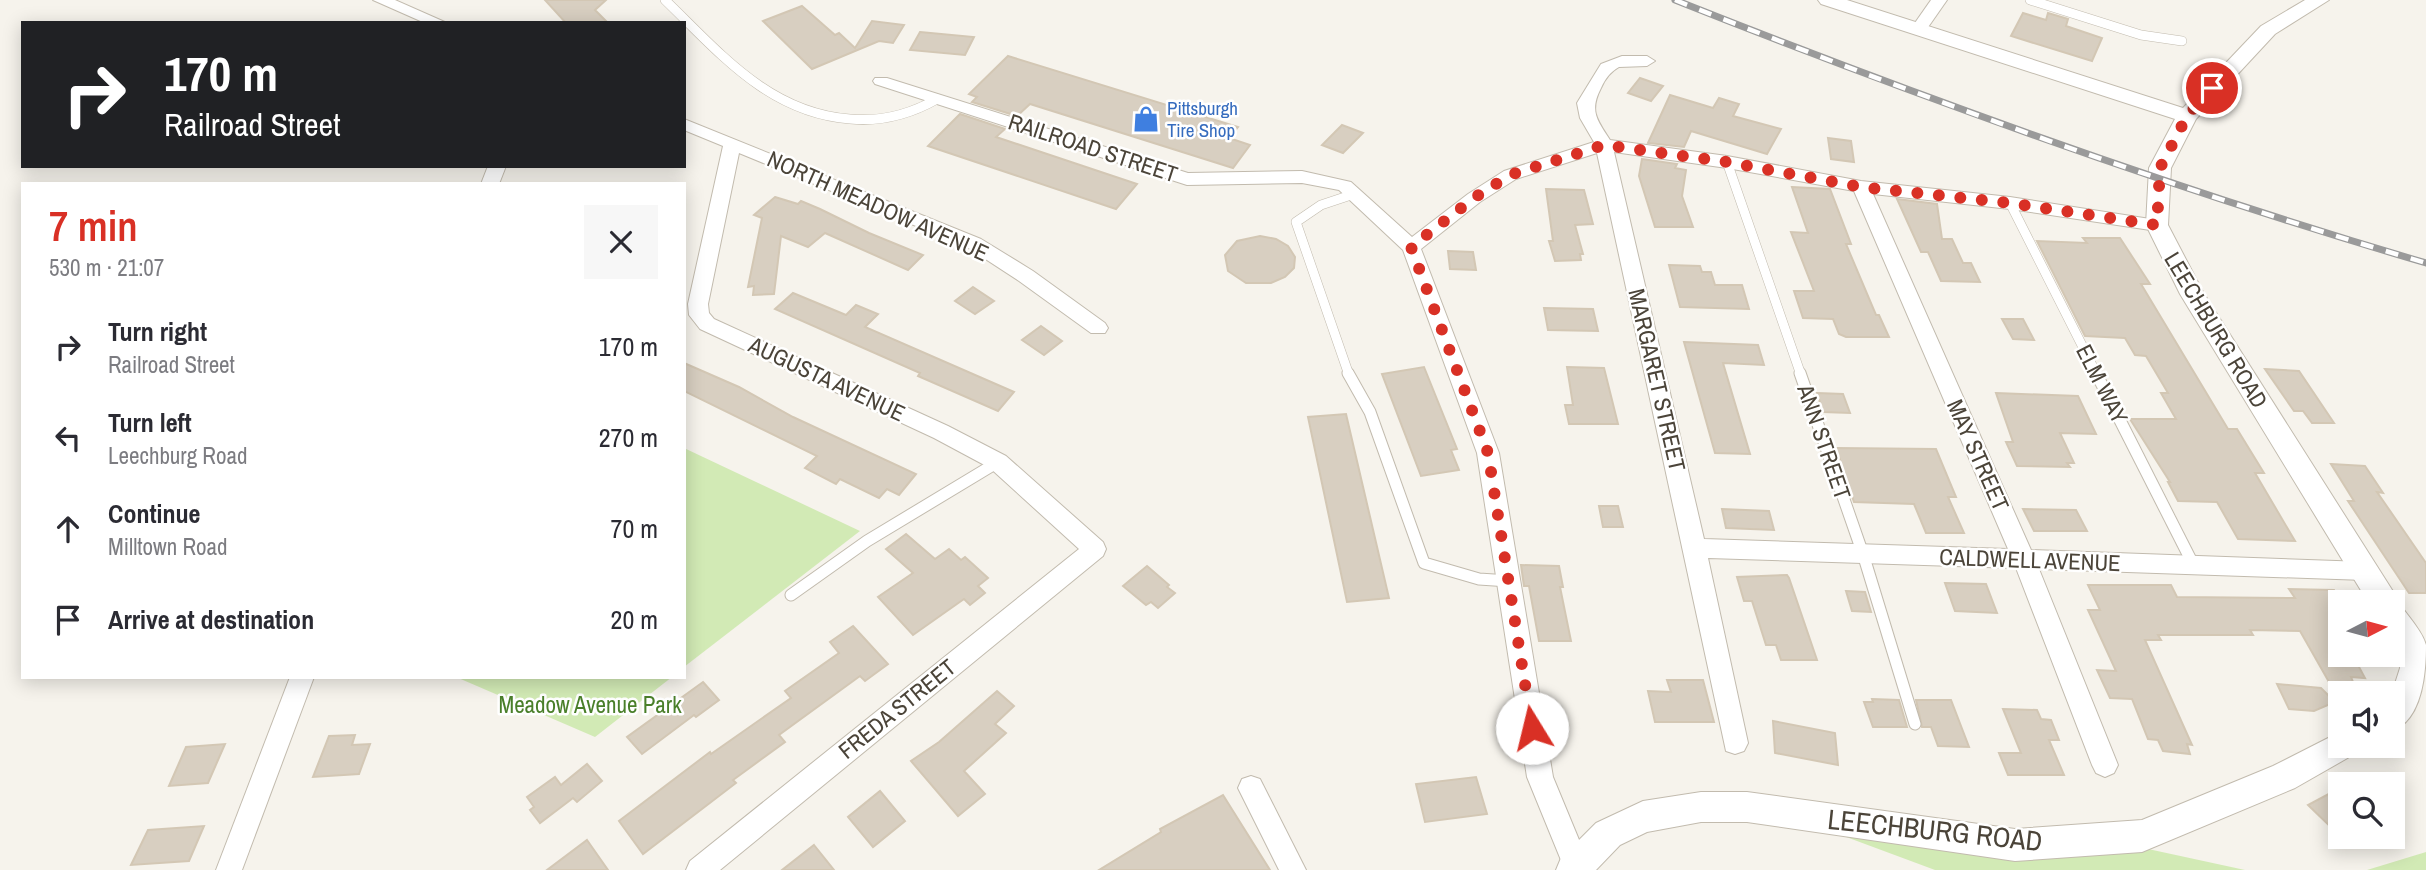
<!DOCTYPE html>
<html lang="en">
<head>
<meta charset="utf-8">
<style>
	:root { --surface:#fff; --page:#f7f7f7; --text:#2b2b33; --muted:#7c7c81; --accent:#d93025 }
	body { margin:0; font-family:"Archivo Narrow",sans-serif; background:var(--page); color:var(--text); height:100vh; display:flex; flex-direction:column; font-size:26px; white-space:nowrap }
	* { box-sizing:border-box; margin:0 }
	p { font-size:23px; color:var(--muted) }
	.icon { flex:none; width:38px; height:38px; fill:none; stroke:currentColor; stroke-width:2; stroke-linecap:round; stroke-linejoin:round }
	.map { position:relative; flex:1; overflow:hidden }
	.drawer { position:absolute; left:21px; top:182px; width:665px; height:497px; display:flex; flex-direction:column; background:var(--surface); border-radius:0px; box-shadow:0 4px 18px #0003 }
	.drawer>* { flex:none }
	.guide { position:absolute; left:21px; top:21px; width:665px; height:147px; border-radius:0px; box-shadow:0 4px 18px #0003; background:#202124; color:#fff; overflow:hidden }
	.needle { width:46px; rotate:84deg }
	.buttons { position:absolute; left:2328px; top:590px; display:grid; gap:14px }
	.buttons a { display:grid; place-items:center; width:77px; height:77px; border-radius:0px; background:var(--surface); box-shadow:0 4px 18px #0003; font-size:35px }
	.pin { position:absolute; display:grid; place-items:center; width:60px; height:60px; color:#fff; margin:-30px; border:4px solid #fff; border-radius:50%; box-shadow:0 2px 7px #0007 }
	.me { position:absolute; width:77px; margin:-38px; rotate:351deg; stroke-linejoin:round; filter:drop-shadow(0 0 5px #0008) }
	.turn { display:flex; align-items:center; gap:24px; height:147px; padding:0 28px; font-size:32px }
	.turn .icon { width:91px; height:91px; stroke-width:2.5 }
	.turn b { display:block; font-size:49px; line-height:60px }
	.round { display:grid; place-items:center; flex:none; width:74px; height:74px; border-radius:0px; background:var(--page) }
	.summary { display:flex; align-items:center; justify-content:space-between; height:119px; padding:0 28px }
	h1 { font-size:42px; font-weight:600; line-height:52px; color:var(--accent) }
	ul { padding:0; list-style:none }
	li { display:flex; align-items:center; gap:21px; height:91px; padding:0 28px }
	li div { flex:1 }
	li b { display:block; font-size:26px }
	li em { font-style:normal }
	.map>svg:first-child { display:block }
	.green { fill:#d2eab5 }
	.building { fill:#d8cfc1; stroke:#d3c7b4; stroke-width:2 }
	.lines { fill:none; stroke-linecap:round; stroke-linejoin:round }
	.service-far1-casing { stroke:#c2bbae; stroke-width:10 }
	.service-casing { stroke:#c2bbae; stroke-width:13 }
	.minor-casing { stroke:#c2bbae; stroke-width:2 }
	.tertiary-casing { stroke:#c2bbae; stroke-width:2 }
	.service-far1 { stroke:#fff; stroke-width:9 }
	.service { stroke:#fff; stroke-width:11 }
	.minor { fill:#fff; fill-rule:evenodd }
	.tertiary { fill:#fff; fill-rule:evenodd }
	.rail-casing { stroke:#9a9a9a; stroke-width:7 }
	.rail { stroke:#fff; stroke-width:4.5; stroke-dasharray:13; stroke-linecap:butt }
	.route { stroke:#d93025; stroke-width:12; stroke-dasharray:0 21.6 }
	.labels { text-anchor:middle; stroke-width:5; stroke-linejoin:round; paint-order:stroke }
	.far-shop-label { font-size:19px; fill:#366cbe; stroke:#fff; text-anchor:start }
	.street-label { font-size:23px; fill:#4b4439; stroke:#fff }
	.park-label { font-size:23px; fill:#4a7f2a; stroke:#fff }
	.near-street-label { font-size:28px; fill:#4b4439; stroke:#fff }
</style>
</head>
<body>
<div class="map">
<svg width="2426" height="870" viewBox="0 0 2426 870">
	<rect width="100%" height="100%" fill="#f6f3ec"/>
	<!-- green -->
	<g class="green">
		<path d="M684,448L860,531L684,667Z"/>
		<path d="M456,677H672L595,737Z"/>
		<path d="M1779,812L2102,839L2245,870H1935Z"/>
		<path d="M2426,852V870H2367Z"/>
	</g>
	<!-- building -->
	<g class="building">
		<path d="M545,0H606L595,10L608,23H566Z"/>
		<path d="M802,6L835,35L839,33L855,48L872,21L904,25L893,43L879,41L812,69L763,21Z"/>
		<path d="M2023,13L2046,20L2048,13L2068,19L2066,26L2102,38L2092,61L2011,36Z"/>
		<path d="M920,32L974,37L965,55L910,50Z"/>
		<path d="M1008,56L1238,127L1229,138L1250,145L1233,168L1030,104L1017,116L972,102L977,97L969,94Z"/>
		<path d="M1640,78L1663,86L1651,101L1628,93Z"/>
		<path d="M1670,95L1713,108L1719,98L1739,104L1733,116L1781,129L1767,154L1691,131L1684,147L1648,143Z"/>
		<path d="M960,114L1005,129L996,137L1137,184L1116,209L928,146Z"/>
		<path d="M1342,125L1363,133L1343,153L1322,145Z"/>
		<path d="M1828,138L1851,141L1854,162L1831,159Z"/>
		<path d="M1642,159L1677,164L1675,168L1686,170L1682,196L1693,227H1655L1639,176Z"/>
		<path d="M1792,187L1830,189L1851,244H1846L1876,315H1879L1889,337H1846L1839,334L1833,319L1803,318L1794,291H1814L1791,232L1808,233Z"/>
		<path d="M1546,189L1584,190L1593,224L1575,225L1583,254H1580L1581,260L1555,261L1549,241H1553Z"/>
		<path d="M775,197L798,204L801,201L820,209L869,233L923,255L908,270L825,233L808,247L781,236L774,294L753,295L754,286L748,287L762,218L754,215Z"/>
		<path d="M1897,199L1937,204L1942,239H1952L1963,263H1971L1980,282L1941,281L1928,252H1921Z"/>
		<path d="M1260,236L1276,239L1288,246L1295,257L1294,268L1285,277L1271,283H1246L1228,271L1225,255L1237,241Z"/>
		<path d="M2083,238H2120L2150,284H2141L2228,429H2237L2264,473H2255L2295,541L2238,539L2217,502L2178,501L2168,482H2170L2130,419H2176L2161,393H2168L2146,356L2135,355L2125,338L2085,336L2037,241L2087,243Z"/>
		<path d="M1448,251L1473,252L1476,270L1450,269Z"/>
		<path d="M1669,265L1700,266L1702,272H1711L1715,285H1742L1749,309L1680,307Z"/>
		<path d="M973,287L994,301L975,314L955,301Z"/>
		<path d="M793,293L846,315L856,305L878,314L865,327L1014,392L998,411L918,376L920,373L775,309Z"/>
		<path d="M1544,308L1593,309L1598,331L1548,330Z"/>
		<path d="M2002,319H2023L2034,340L2013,339Z"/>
		<path d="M1041,326L1062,341L1044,355L1022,340Z"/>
		<path d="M1684,342L1758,345L1764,365L1723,363L1750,454L1715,453Z"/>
		<path d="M684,363L739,387L793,417L916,474L899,495L887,489L879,498L840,479L836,484L805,468L817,456L684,391Z"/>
		<path d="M1424,367L1457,449L1451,450L1459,470L1421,476L1382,374Z"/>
		<path d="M1567,367L1604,368L1618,424H1569L1565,405H1573Z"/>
		<path d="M2265,369L2299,371L2334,423H2312L2303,411H2294Z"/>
		<path d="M1817,393L1843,394L1850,413L1823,412Z"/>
		<path d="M1996,393L2078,396L2096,434L2060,433L2074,463H2067L2070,467L2017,466L2006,442H2013Z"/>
		<path d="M1346,414L1389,598L1347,602L1308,417Z"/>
		<path d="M1836,448L1936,449L1956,497H1948L1964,533H1926L1914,504L1854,502Z"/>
		<path d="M2331,464L2365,466L2383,493L2377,492L2426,563V593H2409L2348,501H2354Z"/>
		<path d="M1599,506H1618L1623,527H1603Z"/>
		<path d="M1722,509L1769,511L1774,530L1726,528Z"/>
		<path d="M2023,509L2076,510L2087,531H2034Z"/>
		<path d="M906,534L935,559L949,549L961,560L965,557L988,578L978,586L985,593L970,605L964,599L913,635L878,597L913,573L886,549Z"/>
		<path d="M1521,565L1559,566L1563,587H1560L1571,641H1539L1529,586H1524Z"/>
		<path d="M1147,566L1169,585L1167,587L1175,593L1158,608L1151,602L1146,605L1123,586Z"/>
		<path d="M1787,575L1789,578L1817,660H1781L1776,645H1766L1752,601H1744L1737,577Z"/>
		<path d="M1945,583L1986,584L1997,613L1955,611Z"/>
		<path d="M2088,585H2171L2177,597L2295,598L2289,589L2334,590L2340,599V654H2352L2365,678L2351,677L2353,682H2329L2300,631L2250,630L2253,635H2158L2161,640H2145L2192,745L2187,744L2190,754L2163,751L2158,740L2148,739L2132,699L2110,698L2097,670L2116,671L2088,610H2100Z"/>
		<path d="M1846,591L1865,592L1871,612L1852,611Z"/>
		<path d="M853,626L888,664L865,681L860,676L779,735L785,742L733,780L736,783L643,854L619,821L710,752L711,754L791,698L785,691L839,653L830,642Z"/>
		<path d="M1667,680H1703L1714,722H1655L1648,691L1671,692Z"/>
		<path d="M703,682L719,700L696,717L694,715L642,754L627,737Z"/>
		<path d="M2277,684L2321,688L2335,702L2314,711L2289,709Z"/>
		<path d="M997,691L1014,706L995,724L1006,733L964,771L985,794L958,816L911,761L939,742Z"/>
		<path d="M1872,699L1899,700L1907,727H1873L1864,702H1873Z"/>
		<path d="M1916,700H1951L1969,747L1938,746L1931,727H1922Z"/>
		<path d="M2003,709L2037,710L2041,719L2051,720L2059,740H2049L2064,775H2008L1999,753H2021Z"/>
		<path d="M1773,721L1835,733L1838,765L1775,753Z"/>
		<path d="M355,735L352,745L370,744L359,774L313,777L329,736Z"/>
		<path d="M225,744L208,783L169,786L186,747Z"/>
		<path d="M587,764L602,781L577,802L573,798L540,823L530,810L534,807L527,797L555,777L561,785Z"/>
		<path d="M1476,777L1487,814L1425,822L1416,784Z"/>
		<path d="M2340,788V836L2308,805Z"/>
		<path d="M880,791L905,821L873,847L848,817Z"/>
		<path d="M1223,795L1270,870H1099L1161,832L1160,829Z"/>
		<path d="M204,826L189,861L131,865L148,830Z"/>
		<path d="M587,840L608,870H547Z"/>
		<path d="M814,845L834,870H782Z"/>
	</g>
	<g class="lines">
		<!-- service-far1 casing -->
		<g class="service-far1-casing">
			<g id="service-far1">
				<path d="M665,0C720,53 769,113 850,119C882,122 909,115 937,99"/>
				<path d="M2030,0L2141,35L2182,41"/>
				<path d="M1727,162L1801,375"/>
				<path d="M2010,203L2097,375"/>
				<path d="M1349,375L1296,222L1321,205L1354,194"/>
			</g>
		</g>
		<!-- service casing -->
		<g class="service-casing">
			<g id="service">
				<path d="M1348,373L1370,412L1424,563L1479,579L1509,581"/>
				<path d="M1800,373L1863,554L1915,724"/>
				<path d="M2096,373L2194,566"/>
				<path d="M791,595L867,541L998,462"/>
			</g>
		</g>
		<!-- minor casing -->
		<g class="minor-casing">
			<g id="minor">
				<path d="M373,0H395L447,23H425Z"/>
				<path d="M1931,0H1947L1924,33H1912L1910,30Z"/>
				<path d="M1622,56H1647L1655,61L1647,66L1619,67C1610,72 1605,79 1601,88C1589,111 1597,120 1610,140L1727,156L1861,181L2010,197L2163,221L2166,225L2163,229L2157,231L2010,209L1873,194L2031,550L2365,562L2373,564L2376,571L2373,578L2365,580L2039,569L2118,765L2114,773L2105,777L2096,773L2092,765L2016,568L1708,558L1748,743L1744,751L1735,754L1726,751L1597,153L1516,179L1480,202L1421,249L1499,453L1553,777L1589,864L1587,870H1565L1527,777L1477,453L1403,250L1339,190L1302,183L1187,185L875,84L873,81L875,78H887L1188,173L1302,171L1351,182L1412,237L1468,194L1504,171L1594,142L1580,118L1577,103L1601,64ZM1614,152L1727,168L1854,191L2008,549L1704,539Z"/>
				<path d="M684,119L981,239L1033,271L1105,323L1108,328L1105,333H1091L1019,281L967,247L739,153L708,304L709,313L714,319L948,426L1006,456L1103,542L1106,549L1103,556L720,870H686L690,861L1079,549L990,468L934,438L700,329L689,315L688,304L723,146L684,130Z"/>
				<path d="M488,166H506L499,184H481Z"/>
				<path d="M290,677H314L242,870H216Z"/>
				<path d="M1251,776L1260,779L1306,870H1279L1238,788L1242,779Z"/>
			</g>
		</g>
		<!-- tertiary casing -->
		<g class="tertiary-casing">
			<g id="tertiary">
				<path d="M1818,0H1847L2183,108L2261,26L2305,0H2329L2275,34L2196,119L2171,168L2168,225L2203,292L2394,593L2399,602L2397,605L2402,607C2410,619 2422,631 2426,645C2426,674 2422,720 2392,731V693L2400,668L2398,650L2392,640V602H2368L2180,294L2146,225L2149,168L2175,119L1821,4Z"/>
				<path d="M2340,732V746H2355L2351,756L2295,788L2142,852L2015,861L1747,822H1701L1647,832L1620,845L1596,870H1556L1561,858L1596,823L1643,801L1701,792H1747L2015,829L2142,820L2273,766Z"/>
			</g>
		</g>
		<!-- service-far1 -->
		<use href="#service-far1" class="service-far1"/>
		<!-- service -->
		<use href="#service" class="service"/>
		<!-- minor -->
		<use href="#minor" class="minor"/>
		<!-- tertiary -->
		<use href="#tertiary" class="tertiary"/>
		<!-- rail casing -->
		<g class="rail-casing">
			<path id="rail" d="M1675,0C1922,98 2171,188 2426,263"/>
		</g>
		<!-- rail -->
		<use href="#rail" class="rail"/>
	</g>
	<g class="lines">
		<!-- route -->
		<path class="route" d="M1532,728L1488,453L1411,247L1474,198L1510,175L1604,145L1727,162L1861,187L2010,203L2157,225L2160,168L2187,116L2212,88"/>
	</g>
	<!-- icons -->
	<defs>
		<g id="shop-bare" transform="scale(2.1)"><path d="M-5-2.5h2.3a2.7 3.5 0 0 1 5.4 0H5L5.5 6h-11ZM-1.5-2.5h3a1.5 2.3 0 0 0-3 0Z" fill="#3f7fe0" stroke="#fff" stroke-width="2.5" paint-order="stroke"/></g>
	</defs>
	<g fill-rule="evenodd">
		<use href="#shop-bare" x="1146" y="119"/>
	</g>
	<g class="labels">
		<!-- far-shop labels -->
		<g class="far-shop-label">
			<text x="1167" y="115">Pittsburgh<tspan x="1167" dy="22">Tire Shop</tspan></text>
		</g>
		<!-- street labels -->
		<g class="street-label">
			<text transform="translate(1093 148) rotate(18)" y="8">RAILROAD STREET</text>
			<text transform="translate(878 206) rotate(24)" y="8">NORTH MEADOW AVENUE</text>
			<text transform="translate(2216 330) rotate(59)" y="8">LEECHBURG ROAD</text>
			<text transform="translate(827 379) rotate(25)" y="8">AUGUSTA AVENUE</text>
			<text transform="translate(1657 380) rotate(77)" y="8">MARGARET STREET</text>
			<text transform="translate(2102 384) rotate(63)" y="8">ELM WAY</text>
			<text transform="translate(1824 442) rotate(71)" y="8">ANN STREET</text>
			<text transform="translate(1978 455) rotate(66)" y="8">MAY STREET</text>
			<text transform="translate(2030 560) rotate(2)" y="8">CALDWELL AVENUE</text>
			<text transform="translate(897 709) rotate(-39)" y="8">FREDA STREET</text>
		</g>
		<!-- park labels -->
		<g class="park-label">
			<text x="590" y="713">Meadow Avenue Park</text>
		</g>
		<!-- near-street labels -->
		<g class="near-street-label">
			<text transform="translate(1935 830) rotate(6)" y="10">LEECHBURG ROAD</text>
		</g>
	</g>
</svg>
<div class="buttons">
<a><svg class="needle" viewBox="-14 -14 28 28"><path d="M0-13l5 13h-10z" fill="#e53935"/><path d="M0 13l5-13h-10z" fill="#7c7c81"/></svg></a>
<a><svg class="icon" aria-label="sound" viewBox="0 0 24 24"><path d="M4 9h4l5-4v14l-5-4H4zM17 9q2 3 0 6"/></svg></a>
<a><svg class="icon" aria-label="search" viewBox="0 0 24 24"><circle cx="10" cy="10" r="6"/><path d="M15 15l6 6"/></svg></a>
</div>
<div class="pin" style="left:2212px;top:88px;background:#d93025"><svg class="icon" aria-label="arrive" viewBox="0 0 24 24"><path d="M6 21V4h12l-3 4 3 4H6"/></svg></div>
<svg class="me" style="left:1532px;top:728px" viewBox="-20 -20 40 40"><circle r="19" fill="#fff"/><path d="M0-13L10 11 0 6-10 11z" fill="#d93025"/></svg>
<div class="guide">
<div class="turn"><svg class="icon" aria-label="right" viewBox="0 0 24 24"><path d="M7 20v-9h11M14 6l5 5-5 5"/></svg><div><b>170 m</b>Railroad Street</div></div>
</div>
<section class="drawer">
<div class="summary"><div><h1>7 min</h1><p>530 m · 21:07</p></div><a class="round"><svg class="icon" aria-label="close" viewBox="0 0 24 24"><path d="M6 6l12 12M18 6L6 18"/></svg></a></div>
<ul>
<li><svg class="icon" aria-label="right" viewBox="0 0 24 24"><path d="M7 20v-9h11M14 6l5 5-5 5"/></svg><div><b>Turn right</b><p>Railroad Street</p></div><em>170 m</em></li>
<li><svg class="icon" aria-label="left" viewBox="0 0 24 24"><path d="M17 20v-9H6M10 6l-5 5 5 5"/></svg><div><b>Turn left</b><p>Leechburg Road</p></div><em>270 m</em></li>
<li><svg class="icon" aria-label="ahead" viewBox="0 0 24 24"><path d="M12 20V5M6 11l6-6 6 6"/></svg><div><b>Continue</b><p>Milltown Road</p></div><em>70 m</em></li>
<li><svg class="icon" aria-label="arrive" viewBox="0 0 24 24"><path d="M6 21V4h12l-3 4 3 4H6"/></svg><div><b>Arrive at destination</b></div><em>20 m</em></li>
</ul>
</section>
</div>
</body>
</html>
